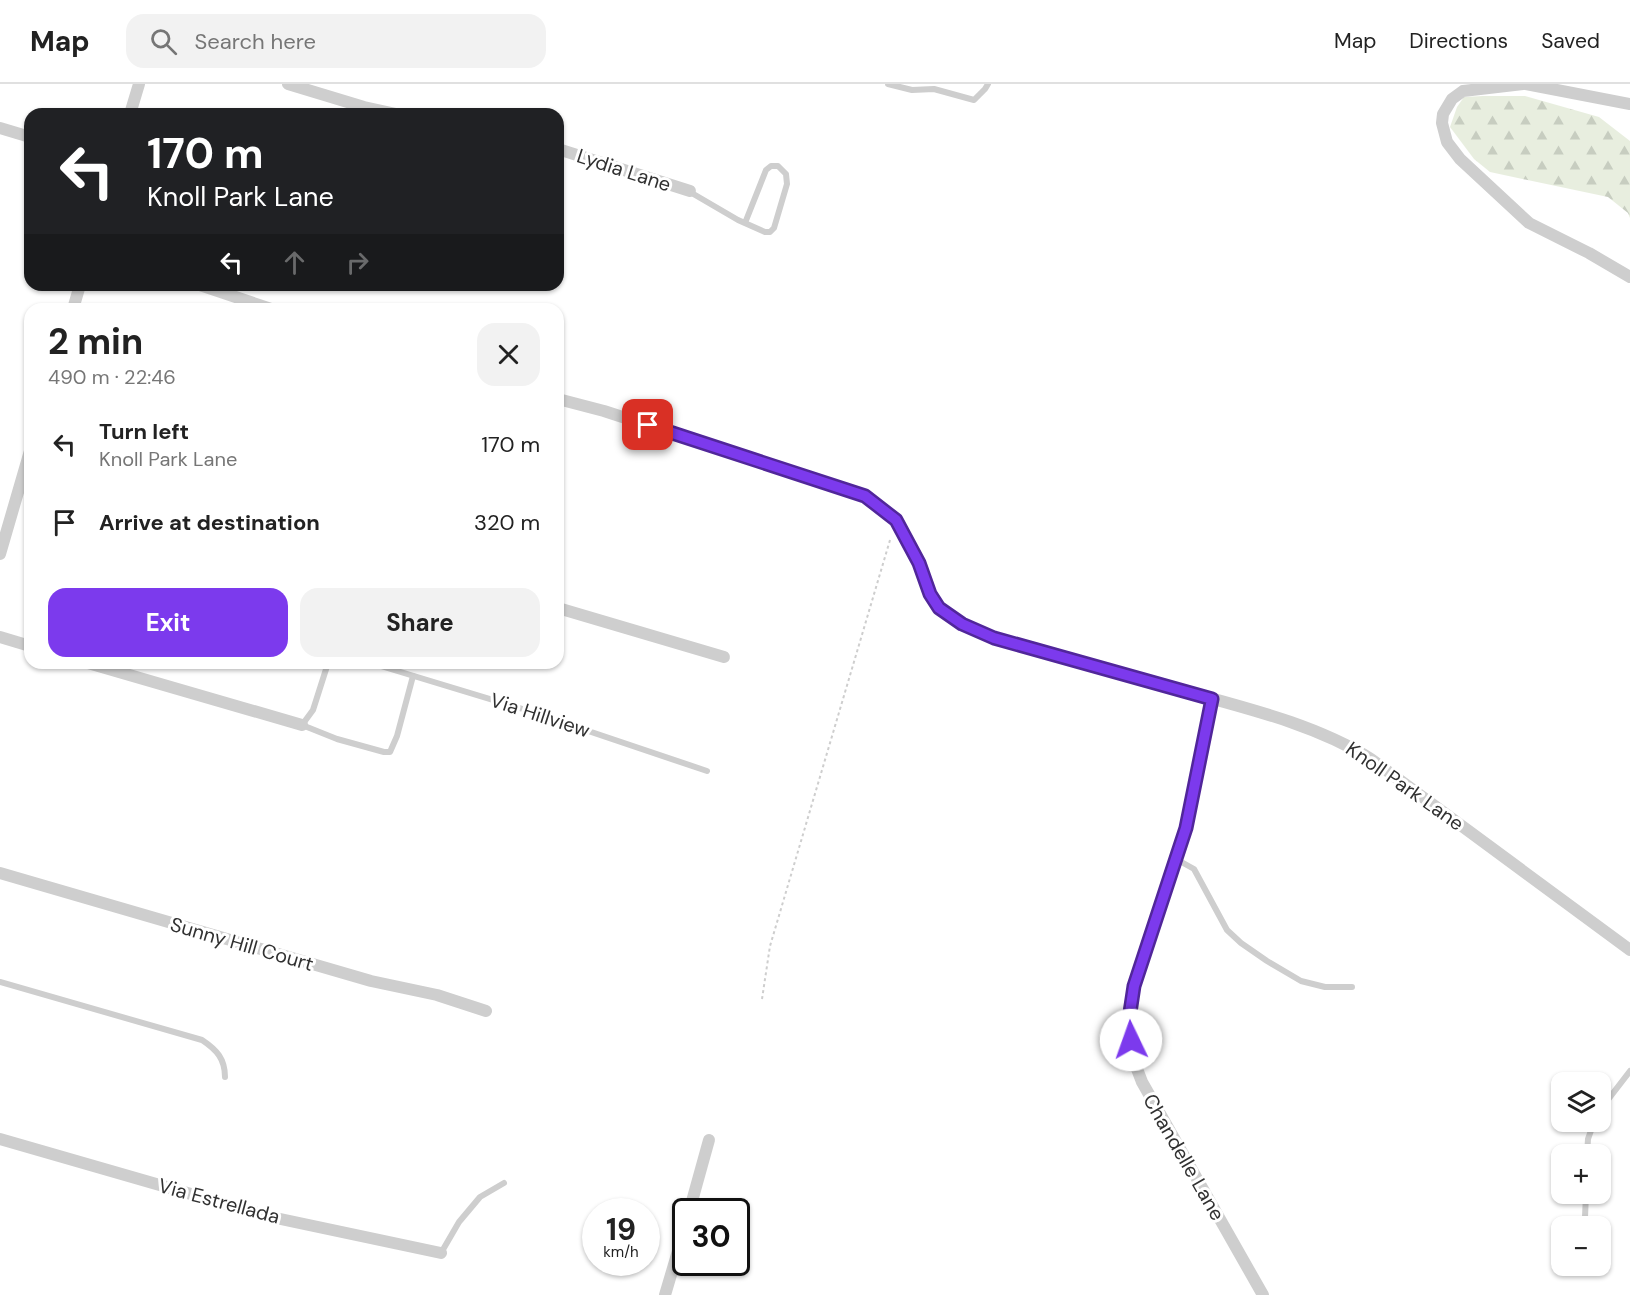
<!DOCTYPE html>
<html lang="en">
<head>
<meta charset="utf-8">
<style>
	:root { --surface:#fff; --page:#f2f2f2; --text:#222; --muted:#767676; --line:#e0e0e0; --accent:#7c3aed }
	body { margin:0; font-family:"DM Sans",sans-serif; background:var(--page); color:var(--text); height:100vh; display:flex; flex-direction:column; font-size:22px; white-space:nowrap }
	* { box-sizing:border-box; margin:0 }
	p { font-size:20px; color:var(--muted) }
	.icon { flex:none; width:33px; height:33px; fill:none; stroke:currentColor; stroke-width:2; stroke-linecap:round; stroke-linejoin:round }
	.map { position:relative; flex:1; overflow:hidden }
	.panel { position:absolute; left:24px; top:219px; width:540px; height:366px; display:flex; flex-direction:column; background:var(--surface); border-radius:18px; box-shadow:0 2px 4px #0004 }
	.panel>* { flex:none }
	.top-card { position:absolute; left:24px; top:24px; width:540px; height:183px; border-radius:18px; box-shadow:0 2px 4px #0004; background:#202124; color:#fff; overflow:hidden }
	.buttons { position:absolute; left:1551px; top:988px; display:grid; gap:12px }
	.buttons a { display:grid; place-items:center; width:60px; height:60px; border-radius:12px; background:var(--surface); box-shadow:0 2px 4px #0004; font-size:30px }
	.speed { position:absolute; left:582px; top:1114px; display:flex; gap:12px; font-size:30px; font-weight:700; text-align:center }
	.speed>* { display:grid; place-content:center; width:78px; height:78px; border-radius:50%; background:var(--surface); box-shadow:0 2px 4px #0004; line-height:1 }
	.speed small { font-size:15px; font-weight:400 }
	.speed .limit { border:3px solid #111; border-radius:9px; background:#fff; color:#111 }
	.pin { position:absolute; display:grid; place-items:center; width:51px; height:51px; color:#fff; margin:-26px; border-radius:12px; box-shadow:0 3px 9px #0006 }
	.me { position:absolute; width:66px; margin:-33px; rotate:357deg; stroke-linejoin:round; filter:drop-shadow(0 0 4px #0008) }
	.turn { display:flex; align-items:center; gap:21px; height:126px; padding:0 24px; font-size:27px }
	.turn .icon { width:78px; height:78px; stroke-width:2.5 }
	.turn b { display:block; font-size:42px; line-height:51px }
	.lanes { display:flex; align-items:center; height:57px; padding:0 24px; background:#0003; justify-content:center; gap:30px; direction:ltr }
	.lanes .off { opacity:.35 }
	.round { display:grid; place-items:center; flex:none; width:63px; height:63px; border-radius:18px; background:var(--page) }
	.headline { display:flex; align-items:center; justify-content:space-between; height:102px; padding:0 24px }
	h1 { font-size:36px; font-weight:700; line-height:45px }
	.button { display:flex; gap:12px; margin-top:auto; padding:12px 24px }
	.button a { flex:1; height:69px; border-radius:18px; background:var(--accent); color:#fff; font-size:24px; font-weight:700; line-height:69px; text-align:center }
	.button a+a { background:var(--page); color:var(--text) }
	ul { padding:0; list-style:none }
	li { display:flex; align-items:center; gap:18px; height:78px; padding:0 24px }
	li div { flex:1 }
	li b { display:block; font-size:22px }
	li em { font-style:normal }
	header { display:flex; align-items:center; gap:36px; box-sizing:border-box; height:84px; padding:0 30px; background:var(--surface); border-bottom:2px solid var(--line) }
	header strong { font-size:28px }
	nav { display:flex; gap:33px; margin-inline-start:auto; font-size:21px }
	.search { width:420px; height:54px; background:var(--page); display:flex; align-items:center; gap:15px; box-sizing:border-box; padding:0 21px; border-radius:18px; color:var(--muted); font-size:22px }
	.map>svg:first-child { display:block }
	.forest { fill:url(#forest-firs) }
	.lines { fill:none; stroke-linecap:round; stroke-linejoin:round }
	.path { stroke:#cecece; stroke-width:2; stroke-dasharray:3 3; stroke-linecap:butt }
	.service { stroke:#cecece; stroke-width:6 }
	.minor { stroke:#cecece; stroke-width:12 }
	.route-casing { stroke:#51269a; stroke-width:15 }
	.route { stroke:#7c3aed; stroke-width:10 }
	.labels { text-anchor:middle; stroke-width:6; stroke-linejoin:round; paint-order:stroke }
	.street-label { font-size:20px; fill:#313131; stroke:#fff }
</style>
</head>
<body>
<header>
<strong>Map</strong>
<div class="search"><svg class="icon" aria-label="search" viewBox="0 0 24 24"><circle cx="10" cy="10" r="6"/><path d="M15 15l6 6"/></svg>Search here</div>
<nav><a>Map</a><a>Directions</a><a>Saved</a></nav>
</header>
<div class="map">
<svg width="1630" height="1211" viewBox="0 0 1630 1211">
	<defs>
		<pattern id="forest-firs" width="22" height="20" patternUnits="userSpaceOnUse" patternTransform="scale(1.5)"><rect width="22" height="20" fill="#e8eedf"/><path d="M5 1l3.5 6h-7zM16 11l3.5 6h-7z" fill="#c7cdc0"/></pattern>
	</defs>
	<rect width="100%" height="100%" fill="#fff"/>
	<!-- forest -->
	<path class="forest" d="M1483,12H1525L1599,33L1630,57V134L1628,129L1608,113L1490,88L1474,75L1450,43L1457,23L1464,13Z"/>
	<g class="lines">
		<!-- path -->
		<path class="path" d="M762,915L770,862L890,456"/>
		<!-- service -->
		<g class="service">
			<path d="M888,0L912,6L934,5L974,16L985,5L988,0"/>
			<path d="M690,108L738,136L765,148H770L774,144L787,100L786,90L778,82H771L766,86L745,139"/>
			<path d="M328,579L313,626L302,641L337,655L384,668H390L397,652L413,592"/>
			<path d="M371,579L526,626L707,687"/>
			<path d="M1176,775L1194,785L1227,846L1241,859L1267,877L1301,897L1325,903H1352"/>
			<path d="M0,898L202,956C217,966 225,975 225,993"/>
			<path d="M1600,1026L1630,987"/>
			<path d="M1587,1071L1588,1055L1594,1038"/>
			<path d="M1585,1133L1586,1110"/>
			<path d="M441,1169L459,1138L480,1113L504,1099"/>
		</g>
		<!-- minor -->
		<g class="minor">
			<path d="M288,0L364,23L396,30"/>
			<path d="M1523,0L1463,7L1452,15L1443,30L1442,39L1447,58L1460,75L1529,139L1589,169L1630,193"/>
			<path d="M1526,0L1630,20"/>
			<path d="M130,30L139,0"/>
			<path d="M0,44L30,53"/>
			<path d="M558,65L690,107"/>
			<path d="M200,201L271,225"/>
			<path d="M73,225L80,201"/>
			<path d="M558,315L604,327L865,412L896,437L919,479L930,510L939,523L962,540L994,554C1059,572 1123,590 1188,608C1250,625 1316,641 1371,675L1630,866"/>
			<path d="M0,470L30,367"/>
			<path d="M558,524L724,573"/>
			<path d="M0,553L30,562"/>
			<path d="M88,579L302,641"/>
			<path d="M1212,615L1186,744L1134,901L1129,935L1134,977L1142,998L1263,1211"/>
			<path d="M0,789L371,897L437,911L486,927"/>
			<path d="M0,1055L271,1133L441,1169"/>
			<path d="M689,1128L709,1056"/>
			<path d="M665,1211L686,1140"/>
		</g>
	</g>
	<g class="lines">
		<!-- route casing -->
		<g class="route-casing">
			<path id="route" d="M648,341L865,412L896,436L919,479L930,510L939,524L962,540L994,554L1212,615L1186,744L1134,902L1129,935L1131,956"/>
		</g>
		<!-- route -->
		<use href="#route" class="route"/>
	</g>
	<g class="labels">
		<!-- street labels -->
		<g class="street-label">
			<text transform="translate(624 86) rotate(18)" y="7">Lydia Lane</text>
			<text transform="translate(540 631) rotate(18)" y="7">Via Hillview</text>
			<text transform="translate(1405 702) rotate(35)" y="7">Knoll Park Lane</text>
			<text transform="translate(242 860) rotate(16)" y="7">Sunny Hill Court</text>
			<text transform="translate(1184 1073) rotate(60)" y="7">Chandelle Lane</text>
			<text transform="translate(219 1117) rotate(15)" y="7">Via Estrellada</text>
		</g>
	</g>
</svg>
<div class="buttons">
<a><svg class="icon" aria-label="layers" viewBox="0 0 24 24"><path d="M12 4l9 5-9 5-9-5zM3 14l9 5 9-5"/></svg></a>
<a>+</a>
<a>−</a>
</div>
<div class="speed"><div>19<small>km/h</small></div><div class="limit">30</div></div>
<div class="pin" style="left:648px;top:341px;background:#d93025"><svg class="icon" aria-label="arrive" viewBox="0 0 24 24"><path d="M6 21V4h12l-3 4 3 4H6"/></svg></div>
<svg class="me" style="left:1131px;top:956px" viewBox="-20 -20 40 40"><circle r="19" fill="#fff"/><path d="M0-13L10 11 0 6-10 11z" fill="#7c3aed"/></svg>
<div class="top-card">
<div class="turn"><svg class="icon" aria-label="left" viewBox="0 0 24 24"><path d="M17 20v-9H6M10 6l-5 5 5 5"/></svg><div><b>170 m</b>Knoll Park Lane</div></div>
<div class="lanes"><svg class="icon" aria-label="left" viewBox="0 0 24 24"><path d="M17 20v-9H6M10 6l-5 5 5 5"/></svg><svg class="icon off" aria-label="ahead" viewBox="0 0 24 24"><path d="M12 20V5M6 11l6-6 6 6"/></svg><svg class="icon off" aria-label="right" viewBox="0 0 24 24"><path d="M7 20v-9h11M14 6l5 5-5 5"/></svg></div>
</div>
<section class="panel">
<div class="headline"><div><h1>2 min</h1><p>490 m · 22:46</p></div><a class="round"><svg class="icon" aria-label="close" viewBox="0 0 24 24"><path d="M6 6l12 12M18 6L6 18"/></svg></a></div>
<ul>
<li><svg class="icon" aria-label="left" viewBox="0 0 24 24"><path d="M17 20v-9H6M10 6l-5 5 5 5"/></svg><div><b>Turn left</b><p>Knoll Park Lane</p></div><em>170 m</em></li>
<li><svg class="icon" aria-label="arrive" viewBox="0 0 24 24"><path d="M6 21V4h12l-3 4 3 4H6"/></svg><div><b>Arrive at destination</b></div><em>320 m</em></li>
</ul>
<div class="button"><a>Exit</a><a>Share</a></div>
</section>
</div>
</body>
</html>
